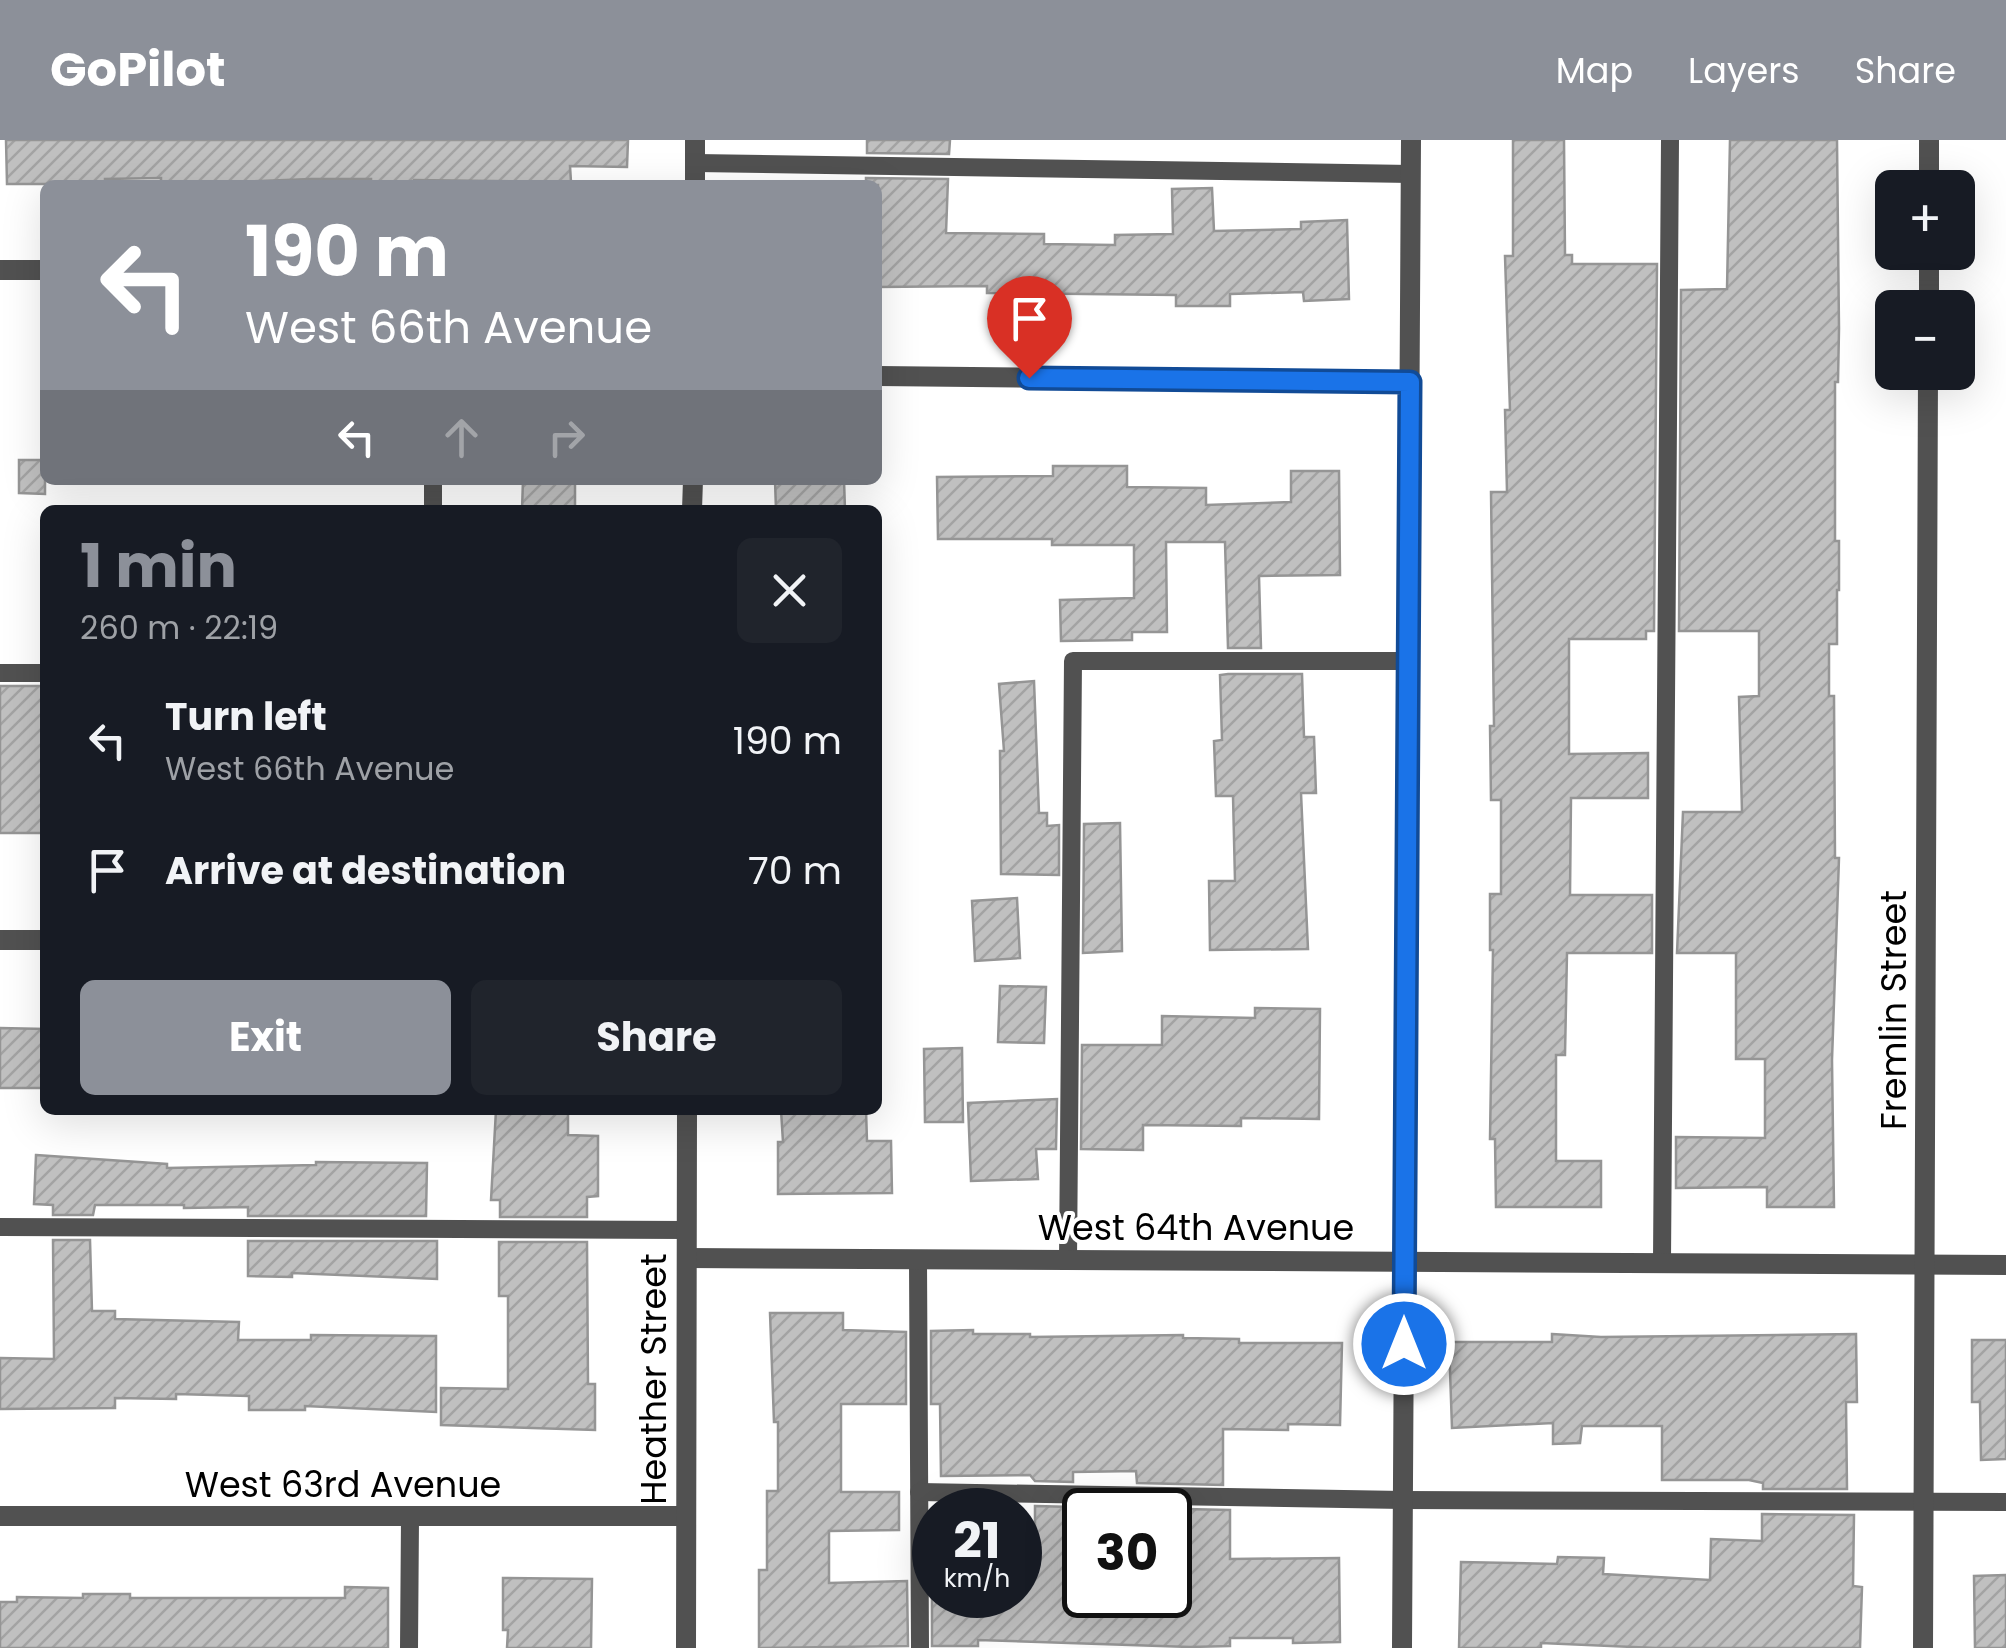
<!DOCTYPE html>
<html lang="en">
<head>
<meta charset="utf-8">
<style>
	:root { --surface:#171b24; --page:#20242c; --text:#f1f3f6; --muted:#9ea1a6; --accent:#8c9099 }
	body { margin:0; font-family:Poppins,sans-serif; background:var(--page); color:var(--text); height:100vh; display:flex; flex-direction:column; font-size:38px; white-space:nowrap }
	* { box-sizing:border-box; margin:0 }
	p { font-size:32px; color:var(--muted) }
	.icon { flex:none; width:55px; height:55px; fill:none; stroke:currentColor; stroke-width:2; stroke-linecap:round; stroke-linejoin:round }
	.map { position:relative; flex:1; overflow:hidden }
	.sheet { position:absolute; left:40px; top:365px; width:842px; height:610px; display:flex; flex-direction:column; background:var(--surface); border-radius:15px; box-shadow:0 10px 40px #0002 }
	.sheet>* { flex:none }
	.banner { position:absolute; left:40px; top:40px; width:842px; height:305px; border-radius:15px; box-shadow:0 10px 40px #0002; background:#8c9099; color:#fff; overflow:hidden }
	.buttons { position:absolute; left:1875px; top:30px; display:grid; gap:20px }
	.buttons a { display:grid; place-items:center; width:100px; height:100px; border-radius:15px; background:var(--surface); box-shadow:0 10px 40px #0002; font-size:50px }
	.speed { position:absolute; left:912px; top:1348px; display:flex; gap:20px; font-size:50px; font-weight:700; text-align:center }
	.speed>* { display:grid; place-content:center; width:130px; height:130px; border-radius:50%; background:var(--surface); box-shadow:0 10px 40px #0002; line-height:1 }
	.speed small { font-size:25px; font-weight:400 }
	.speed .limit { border:5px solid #111; border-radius:15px; background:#fff; color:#111 }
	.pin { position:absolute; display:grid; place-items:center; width:85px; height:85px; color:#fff; margin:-102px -42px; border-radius:50% 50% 50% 0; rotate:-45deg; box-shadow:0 0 10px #0007 }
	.pin .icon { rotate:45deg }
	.me { position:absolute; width:110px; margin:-55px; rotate:0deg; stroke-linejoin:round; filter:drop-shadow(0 0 8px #0008) }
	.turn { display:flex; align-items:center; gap:35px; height:210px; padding:0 40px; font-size:45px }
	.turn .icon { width:130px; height:130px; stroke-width:2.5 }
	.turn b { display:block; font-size:70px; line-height:85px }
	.lanes { display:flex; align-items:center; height:95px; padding:0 40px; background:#0003; justify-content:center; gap:50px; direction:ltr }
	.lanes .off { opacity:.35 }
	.round { display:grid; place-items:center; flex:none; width:105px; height:105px; border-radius:15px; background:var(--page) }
	.summary { display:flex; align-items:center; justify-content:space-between; height:170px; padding:0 40px }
	h1 { font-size:60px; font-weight:700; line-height:75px; color:var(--accent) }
	.primary-button { display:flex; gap:20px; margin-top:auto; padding:20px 40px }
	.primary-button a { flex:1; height:115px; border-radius:15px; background:var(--accent); color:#fff; font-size:40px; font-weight:700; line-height:115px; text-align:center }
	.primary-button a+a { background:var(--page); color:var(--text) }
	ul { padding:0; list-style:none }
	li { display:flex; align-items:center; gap:30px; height:130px; padding:0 40px }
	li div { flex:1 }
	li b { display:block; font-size:38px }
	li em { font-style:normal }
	header { display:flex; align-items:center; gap:60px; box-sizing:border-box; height:140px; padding:0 50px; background:var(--accent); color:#fff }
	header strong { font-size:48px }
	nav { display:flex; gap:55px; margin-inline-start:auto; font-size:35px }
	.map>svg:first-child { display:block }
	.building { fill:url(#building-hatch); stroke:#959595; stroke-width:2.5 }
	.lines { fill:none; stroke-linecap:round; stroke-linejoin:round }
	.lane { stroke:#515151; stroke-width:18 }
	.street { stroke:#515151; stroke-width:20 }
	.route-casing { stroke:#114b97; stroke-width:25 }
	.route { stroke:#1a73e8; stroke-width:18 }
	.labels { text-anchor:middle; stroke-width:8; stroke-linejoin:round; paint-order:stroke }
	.street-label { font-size:35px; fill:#000; stroke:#fff }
</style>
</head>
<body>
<header>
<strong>GoPilot</strong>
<nav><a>Map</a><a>Layers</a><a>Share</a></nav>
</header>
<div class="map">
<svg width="2006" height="1508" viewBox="0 0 2006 1508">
	<defs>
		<pattern id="building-hatch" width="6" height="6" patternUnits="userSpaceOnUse" patternTransform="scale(2.5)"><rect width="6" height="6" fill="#c0c0c0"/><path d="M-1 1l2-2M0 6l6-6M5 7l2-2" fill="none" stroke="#a3a3a3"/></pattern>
	</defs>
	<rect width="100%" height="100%" fill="#fff"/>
	<!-- building -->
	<g class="building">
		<path d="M6,0H628L627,27L570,26L571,42L414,40V45L371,44V39H311L161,45V38L105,39V44H7Z"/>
		<path d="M867,0H950L949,14L867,13Z"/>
		<path d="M1513,0H1564L1565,115H1572V124H1657L1654,491H1646V499H1569V614L1648,613V658H1571L1570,755H1652V813H1567L1565,915H1556V1021H1601V1067H1496L1495,999H1490L1493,810H1490V754H1501V660H1491L1490,586H1494L1491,352H1507L1505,270H1510L1505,116H1513Z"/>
		<path d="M1730,0H1837L1839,189L1838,242H1835V401H1839V450H1837V504H1829V556H1834L1835,718H1839L1832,920L1834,1067H1767V1047L1676,1048V997L1765,998V919H1736V813H1677L1683,672H1742L1739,557L1759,556V491H1679L1681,150L1727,149Z"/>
		<path d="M866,38L948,39L946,93L1044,94V104L1115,105V95L1173,94L1172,49L1212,48L1214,91L1301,89V82L1347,80L1349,159L1304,161L1303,152L1230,154V166H1176V155L987,153V146L878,147V45H866Z"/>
		<path d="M19,320H45V354L19,353Z"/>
		<path d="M1053,326H1127V347L1206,348V365L1291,362V331H1339L1340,435L1259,436L1261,508H1228L1225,402H1166L1167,492H1132V500L1061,501L1060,460L1134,458V405H1052V399H938L937,337L1053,336Z"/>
		<path d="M523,340H575V370H522Z"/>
		<path d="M775,340H844L845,370H776Z"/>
		<path d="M1228,534H1302L1304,597H1314L1316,653H1301L1308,809L1210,810L1209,741H1235L1233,656H1216L1214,601L1222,600L1220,535Z"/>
		<path d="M1034,541L1039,673H1047V686L1059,685V735L1001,734L1000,611H1004L999,544Z"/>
		<rect x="0" y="546" width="45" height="147"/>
		<path d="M1120,683L1122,811L1083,813L1084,684Z"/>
		<path d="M1017,758L1020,818L975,821L972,761Z"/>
		<path d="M1000,846L1046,847L1044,903L998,902Z"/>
		<path d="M1255,868L1320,869L1319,979L1241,978V986L1143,985V1010L1081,1009L1082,905H1162V876L1255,878Z"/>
		<path d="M0,888L45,889V948H0Z"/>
		<path d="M962,908L963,982H925L924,909Z"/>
		<path d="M1057,959L1056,1009H1036L1038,1039L971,1041L968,963Z"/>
		<path d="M496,970H568V995L598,996V1056L587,1057V1077H500V1060H491Z"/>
		<path d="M781,970H866L867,1001H891L892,1053L778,1054V1002H783Z"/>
		<path d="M36,1015L167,1024V1028L316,1025V1022L427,1023L426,1076H248V1067L184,1068V1065H95L93,1075H53V1065L34,1064Z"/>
		<path d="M53,1100H90L92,1171H115V1179L239,1182L238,1200H311V1195L436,1196V1272L305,1266V1270H249V1256L176,1254V1259L115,1258V1268L0,1269V1218L54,1219Z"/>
		<path d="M248,1101H437V1139L292,1133V1137L248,1136Z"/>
		<path d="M499,1102H587L588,1244H595V1290L441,1285V1248L508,1249V1156H499Z"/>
		<path d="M770,1173H843V1190L906,1192V1264H841V1352H899V1390L829,1391V1443L907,1441L908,1506L759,1508V1430H767V1351H778V1282H774Z"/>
		<path d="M973,1190V1194H1030V1197L1183,1195V1198L1239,1199V1203H1342L1340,1285L1288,1284V1290L1223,1289V1345L1137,1343L1136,1331L1073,1332V1342L1035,1341L1030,1335L941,1336L940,1264H931V1191Z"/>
		<path d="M1552,1194L1601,1197L1856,1194L1857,1262H1846L1847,1349H1763V1343L1749,1340H1662V1286H1582L1580,1303L1553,1304V1283L1452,1288L1449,1202H1552Z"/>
		<path d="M1972,1200H2006V1319L1981,1320L1980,1262H1972Z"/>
		<path d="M1035,1366L1074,1367V1455H1170V1370L1137,1368L1230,1370V1419L1339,1418L1340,1502L1293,1503V1498H1230V1506L1190,1507L978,1500V1506H932V1441H935V1455H1020V1426H1035Z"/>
		<path d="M1762,1374L1854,1375L1853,1446L1862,1447L1860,1508H1656L1541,1503V1508H1459L1461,1422L1557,1424L1558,1417L1604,1418L1603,1434L1710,1440L1711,1399L1762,1401Z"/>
		<path d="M2006,1435V1508H1975L1974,1436Z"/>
		<path d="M503,1438L592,1439L591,1508H507L508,1490H503Z"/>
		<path d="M345,1447L388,1448V1508H0V1462H17V1457L83,1458V1454H130V1458H345Z"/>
	</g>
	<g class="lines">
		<!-- lane -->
		<g class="lane">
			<path d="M696,23L1411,34"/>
			<path d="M433,370V340"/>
			<path d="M0,533H45"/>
			<path d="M0,1087L687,1090"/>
			<path d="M918,1121L920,1508"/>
			<path d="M1068,1121L1073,521H1408"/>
			<path d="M1662,1121L1670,0"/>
			<path d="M919,1352L1403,1360L2006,1362"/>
			<path d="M409,1508L410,1378"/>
		</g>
		<!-- street -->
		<g class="street">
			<path d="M695,45V0"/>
			<path d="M1929,48V0"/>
			<path d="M0,130H45"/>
			<path d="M1929,168V112"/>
			<path d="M878,236L1410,242"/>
			<path d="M692,370L693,340"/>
			<path d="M0,800H45"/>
			<path d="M687,1118L2006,1125"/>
			<path d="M0,1376H686"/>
			<path d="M686,1508L687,970"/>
			<path d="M1402,1508L1411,0"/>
			<path d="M1923,1508L1928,232"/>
		</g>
	</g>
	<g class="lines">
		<!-- route casing -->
		<g class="route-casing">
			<path id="route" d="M1029,238L1410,242L1404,1204"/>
		</g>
		<!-- route -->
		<use href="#route" class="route"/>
	</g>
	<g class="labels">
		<!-- street labels -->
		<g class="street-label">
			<text transform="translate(1894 870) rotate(-90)" y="12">Fremlin Street</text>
			<text x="1196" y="1100">West 64th Avenue</text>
			<text transform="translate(654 1239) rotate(-90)" y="12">Heather Street</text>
			<text x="343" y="1357">West 63rd Avenue</text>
		</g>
	</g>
</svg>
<div class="buttons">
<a>+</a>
<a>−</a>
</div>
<div class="speed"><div>21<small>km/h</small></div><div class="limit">30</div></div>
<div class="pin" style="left:1029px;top:238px;background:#d93025"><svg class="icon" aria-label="arrive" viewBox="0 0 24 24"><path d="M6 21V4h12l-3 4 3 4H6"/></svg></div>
<svg class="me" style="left:1404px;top:1204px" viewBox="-20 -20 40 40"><circle r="17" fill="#1a73e8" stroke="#fff" stroke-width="3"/><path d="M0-11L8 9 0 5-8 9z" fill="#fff"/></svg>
<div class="banner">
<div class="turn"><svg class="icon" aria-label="left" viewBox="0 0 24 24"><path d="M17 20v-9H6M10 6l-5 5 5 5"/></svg><div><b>190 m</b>West 66th Avenue</div></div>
<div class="lanes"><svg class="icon" aria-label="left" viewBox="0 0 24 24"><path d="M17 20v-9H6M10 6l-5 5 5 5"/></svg><svg class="icon off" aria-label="ahead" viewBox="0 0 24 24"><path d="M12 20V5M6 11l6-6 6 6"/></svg><svg class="icon off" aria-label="right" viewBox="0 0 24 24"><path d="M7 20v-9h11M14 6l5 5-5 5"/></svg></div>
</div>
<section class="sheet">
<div class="summary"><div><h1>1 min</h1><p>260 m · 22:19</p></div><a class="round"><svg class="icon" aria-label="close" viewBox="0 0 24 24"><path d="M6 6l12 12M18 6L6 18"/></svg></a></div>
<ul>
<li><svg class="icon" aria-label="left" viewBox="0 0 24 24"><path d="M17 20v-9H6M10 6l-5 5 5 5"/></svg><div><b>Turn left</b><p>West 66th Avenue</p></div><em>190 m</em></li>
<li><svg class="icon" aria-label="arrive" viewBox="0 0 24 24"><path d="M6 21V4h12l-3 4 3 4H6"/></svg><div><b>Arrive at destination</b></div><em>70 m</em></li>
</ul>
<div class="primary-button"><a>Exit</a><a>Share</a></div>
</section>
</div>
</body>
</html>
